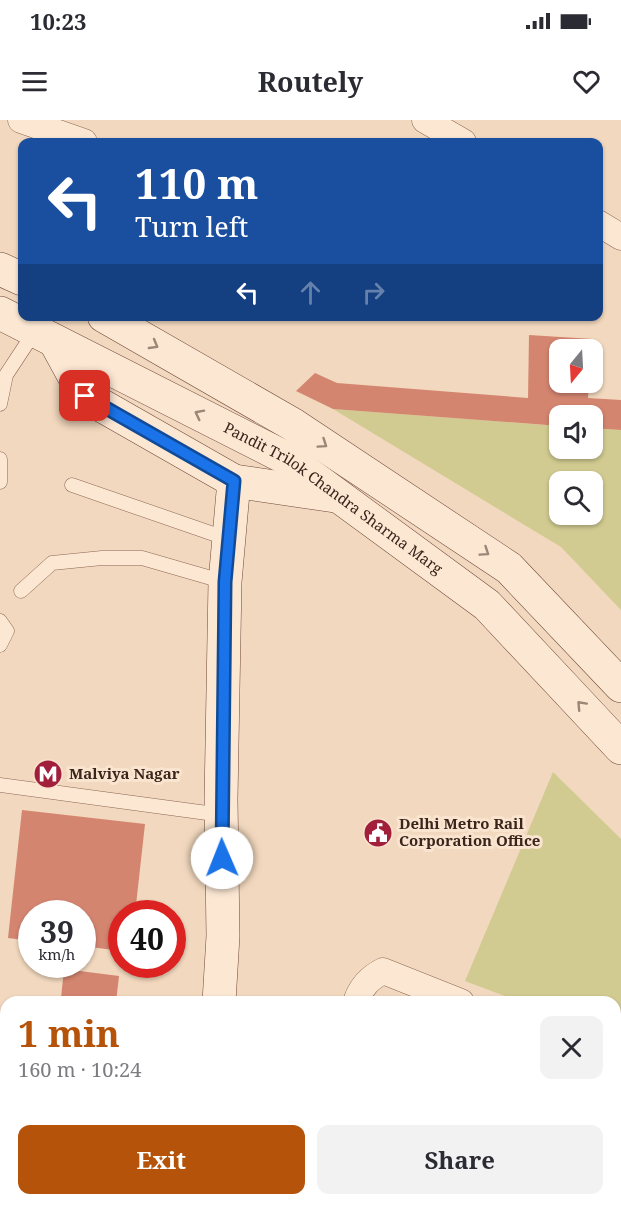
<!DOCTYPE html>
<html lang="en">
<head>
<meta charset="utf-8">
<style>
	:root { --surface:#fff; --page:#f2f2f3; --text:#2b2b33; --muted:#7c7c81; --accent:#b45309 }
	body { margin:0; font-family:"Noto Serif",serif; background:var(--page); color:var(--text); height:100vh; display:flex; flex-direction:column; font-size:22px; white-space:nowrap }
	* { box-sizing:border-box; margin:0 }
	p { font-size:20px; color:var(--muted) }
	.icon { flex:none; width:33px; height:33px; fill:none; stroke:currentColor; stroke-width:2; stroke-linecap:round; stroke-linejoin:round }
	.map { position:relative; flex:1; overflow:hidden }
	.panel { position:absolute; left:0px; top:876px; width:621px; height:210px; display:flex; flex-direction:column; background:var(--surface); border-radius:18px 18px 0 0; box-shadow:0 2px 4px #0004 }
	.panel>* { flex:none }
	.banner { position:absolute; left:18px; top:18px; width:585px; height:183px; border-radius:12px; box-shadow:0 2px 4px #0004; background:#1a4fa0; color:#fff; overflow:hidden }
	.needle { width:39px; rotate:198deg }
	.buttons { position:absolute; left:549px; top:219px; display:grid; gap:12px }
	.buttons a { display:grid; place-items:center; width:54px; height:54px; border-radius:12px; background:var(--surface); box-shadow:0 2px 4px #0004; font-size:30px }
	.speed { position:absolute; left:18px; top:780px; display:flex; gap:12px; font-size:30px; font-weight:700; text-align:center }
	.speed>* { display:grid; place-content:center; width:78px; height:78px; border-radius:50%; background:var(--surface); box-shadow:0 2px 4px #0004; line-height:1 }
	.speed small { font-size:15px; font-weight:400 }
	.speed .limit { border:9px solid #d22; background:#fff; color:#111 }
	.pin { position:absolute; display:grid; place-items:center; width:51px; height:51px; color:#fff; margin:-26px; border-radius:12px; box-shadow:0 3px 9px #0006 }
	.me { position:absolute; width:66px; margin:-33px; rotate:359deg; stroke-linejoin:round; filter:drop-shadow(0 0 4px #0008) }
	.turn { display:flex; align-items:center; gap:21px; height:126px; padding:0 18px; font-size:27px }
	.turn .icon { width:78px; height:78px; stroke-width:2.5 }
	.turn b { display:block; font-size:42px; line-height:51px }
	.lanes { display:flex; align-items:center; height:57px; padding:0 18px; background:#0003; justify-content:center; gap:30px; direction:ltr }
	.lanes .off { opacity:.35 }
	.round { display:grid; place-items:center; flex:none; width:63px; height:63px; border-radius:12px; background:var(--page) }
	.headline { display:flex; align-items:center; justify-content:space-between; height:102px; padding:0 18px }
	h1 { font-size:36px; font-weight:700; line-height:45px; color:var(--accent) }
	.button { display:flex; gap:12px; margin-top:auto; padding:12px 18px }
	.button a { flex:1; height:69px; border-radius:12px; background:var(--accent); color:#fff; font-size:24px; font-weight:700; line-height:69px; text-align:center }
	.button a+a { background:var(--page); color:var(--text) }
	.status { display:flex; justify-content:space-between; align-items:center; height:42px; padding:0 30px; background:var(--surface); direction:ltr }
	.status svg { height:16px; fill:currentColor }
	header { display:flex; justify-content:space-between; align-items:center; height:78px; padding:0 18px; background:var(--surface); font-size:27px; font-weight:700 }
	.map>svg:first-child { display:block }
	.green { fill:#d1cb91; fill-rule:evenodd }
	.building { fill:#d48570 }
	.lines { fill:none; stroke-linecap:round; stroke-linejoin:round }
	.lane-casing { stroke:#8c6755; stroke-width:15 }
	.street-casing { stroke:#8c6755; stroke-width:27 }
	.secondary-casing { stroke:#6e4838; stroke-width:34 }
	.lane { stroke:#fce7d3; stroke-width:14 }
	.street { stroke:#fce7d3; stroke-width:26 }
	.secondary { stroke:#fce7d3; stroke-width:33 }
	.oneway { stroke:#9b8677 }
	.route-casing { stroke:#114b97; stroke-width:15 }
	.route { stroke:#1a73e8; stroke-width:10 }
	.labels { text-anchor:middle; stroke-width:6; stroke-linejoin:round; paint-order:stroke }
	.street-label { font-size:15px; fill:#3a241b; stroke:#f9e4cf }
	.poi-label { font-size:15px; font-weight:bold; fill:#3a241b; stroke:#f9e4cf; text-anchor:start }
</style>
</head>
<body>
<div class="status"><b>10:23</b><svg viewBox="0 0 49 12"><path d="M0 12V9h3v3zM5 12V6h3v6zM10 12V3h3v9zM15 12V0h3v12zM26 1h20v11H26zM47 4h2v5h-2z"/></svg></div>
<header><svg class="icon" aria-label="menu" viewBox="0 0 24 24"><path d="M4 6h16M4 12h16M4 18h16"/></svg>Routely<svg class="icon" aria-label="heart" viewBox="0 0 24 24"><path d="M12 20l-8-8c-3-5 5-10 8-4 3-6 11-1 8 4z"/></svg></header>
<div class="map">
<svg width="621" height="1086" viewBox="0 0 621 1086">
	<rect width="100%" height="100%" fill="#f2d8be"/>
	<!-- green -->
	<g class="green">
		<path d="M333,289L559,306L560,328H592L593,308L621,310V490L561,427ZM560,362H592V394H560Z"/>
		<path d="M553,652L621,719V919L615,917V882H521L465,861Z"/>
	</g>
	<!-- building -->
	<g class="building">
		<path d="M529,215L592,219V230H560V262H589L588,278L621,280V310L592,308V296H560V306L333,289L296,271L315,253L337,263L528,278Z"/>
		<path d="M22,690L145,704L135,794H122V831L82,826V794H32V821L8,818Z"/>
		<path d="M64,849L119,856L116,882L61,878Z"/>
		<path d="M615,973L621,975V1011L615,1027Z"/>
		<path d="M617,1066L621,1068V1086H610L612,1080H615Z"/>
		<path d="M190,1080H195L210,1086H188Z"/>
		<path d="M236,1080H258L255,1086Z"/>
		<path d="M333,1080H380L378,1086H331Z"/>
		<path d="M404,1080H429L444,1086H401Z"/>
		<path d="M530,1080H598L595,1086H528Z"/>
	</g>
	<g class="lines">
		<!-- lane casing -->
		<g class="lane-casing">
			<g id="lane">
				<path d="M0,284L6,255L35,211"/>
				<path d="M0,339V362"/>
				<path d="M72,365L228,419"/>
				<path d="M21,471L52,443L102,438H142L225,462"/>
				<path d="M0,501L7,511L0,525"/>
				<path d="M0,665L222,695"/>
				<path d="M0,965L6,966"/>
			</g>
		</g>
		<!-- street casing -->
		<g class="street-casing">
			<g id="street">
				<path d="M21,0L84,22"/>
				<path d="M425,0L463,22"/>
				<path d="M598,103L621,117"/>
				<path d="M356,882C361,867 369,858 383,851L461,882"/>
				<path d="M615,942L621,944"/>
				<path d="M279,1086L282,1080"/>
				<path d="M495,1086L497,1080"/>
			</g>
		</g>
		<!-- secondary casing -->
		<g class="secondary-casing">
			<g id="secondary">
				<path d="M0,149L22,159"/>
				<path id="s1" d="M0,193L288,339L487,485L621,628"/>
				<path d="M104,196L292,304L509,448L621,566"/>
				<path d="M55,221L85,276L234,361L335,376"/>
				<path d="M219,882L223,816L221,679L225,462L234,361"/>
				<path d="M149,1086L152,1080"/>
			</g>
		</g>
		<!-- lane -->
		<use href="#lane" class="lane"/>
		<!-- street -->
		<use href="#street" class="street"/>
		<!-- secondary -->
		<use href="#secondary" class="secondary"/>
	</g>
	<!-- one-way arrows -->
	<defs><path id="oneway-chevron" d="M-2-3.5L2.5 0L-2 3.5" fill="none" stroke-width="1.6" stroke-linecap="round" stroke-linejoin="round" transform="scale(1.5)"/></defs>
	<g class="oneway">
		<use href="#oneway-chevron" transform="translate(154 225) rotate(30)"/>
		<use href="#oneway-chevron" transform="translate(199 294) rotate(-153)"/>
		<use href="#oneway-chevron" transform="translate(323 324) rotate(34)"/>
		<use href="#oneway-chevron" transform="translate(485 432) rotate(34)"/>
		<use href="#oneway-chevron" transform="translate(581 585) rotate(-133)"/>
	</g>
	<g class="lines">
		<!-- route casing -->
		<g class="route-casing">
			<path id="route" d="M85,276L234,361L225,462L222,738"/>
		</g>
		<!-- route -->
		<use href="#route" class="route"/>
	</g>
	<!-- icons -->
	<defs>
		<g id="metro-disc" transform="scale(1.5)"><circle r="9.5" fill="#a11f3b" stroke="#f9e4cf"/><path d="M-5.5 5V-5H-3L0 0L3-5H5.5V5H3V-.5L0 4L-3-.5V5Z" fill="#fff"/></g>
		<g id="civic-disc" transform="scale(1.5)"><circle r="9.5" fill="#a11f3b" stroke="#f9e4cf"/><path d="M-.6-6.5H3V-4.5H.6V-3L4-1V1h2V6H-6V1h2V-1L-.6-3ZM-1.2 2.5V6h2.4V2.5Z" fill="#fff"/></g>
	</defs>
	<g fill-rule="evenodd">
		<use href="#metro-disc" x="48" y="654"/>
		<use href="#civic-disc" x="378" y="713"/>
	</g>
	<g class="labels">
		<!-- street labels -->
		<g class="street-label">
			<text dy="5" stroke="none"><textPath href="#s1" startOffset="382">Pandit Trilok Chandra Sharma Marg</textPath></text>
		</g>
		<!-- poi labels -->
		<g class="poi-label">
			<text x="69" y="659">Malviya Nagar</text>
			<text x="399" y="709">Delhi Metro Rail<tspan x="399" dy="17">Corporation Office</tspan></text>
		</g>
	</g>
</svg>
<div class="buttons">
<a><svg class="needle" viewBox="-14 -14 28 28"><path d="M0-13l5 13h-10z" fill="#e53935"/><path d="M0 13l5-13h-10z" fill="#7c7c81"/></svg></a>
<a><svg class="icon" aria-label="sound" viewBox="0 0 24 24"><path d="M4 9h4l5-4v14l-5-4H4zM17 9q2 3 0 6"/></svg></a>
<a><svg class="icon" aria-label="search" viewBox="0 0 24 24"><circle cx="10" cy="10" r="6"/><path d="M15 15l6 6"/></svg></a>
</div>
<div class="speed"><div>39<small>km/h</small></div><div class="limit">40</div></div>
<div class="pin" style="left:85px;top:276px;background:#d93025"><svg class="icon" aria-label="arrive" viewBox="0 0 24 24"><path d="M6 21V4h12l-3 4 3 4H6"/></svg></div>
<svg class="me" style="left:222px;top:738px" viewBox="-20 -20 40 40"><circle r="19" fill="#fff"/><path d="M0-13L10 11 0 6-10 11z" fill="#1a73e8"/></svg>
<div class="banner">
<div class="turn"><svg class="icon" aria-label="left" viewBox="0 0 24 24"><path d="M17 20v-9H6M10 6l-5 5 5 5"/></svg><div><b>110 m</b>Turn left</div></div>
<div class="lanes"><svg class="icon" aria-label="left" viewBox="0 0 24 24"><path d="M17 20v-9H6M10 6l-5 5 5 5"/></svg><svg class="icon off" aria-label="ahead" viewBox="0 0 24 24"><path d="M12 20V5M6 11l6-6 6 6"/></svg><svg class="icon off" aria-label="right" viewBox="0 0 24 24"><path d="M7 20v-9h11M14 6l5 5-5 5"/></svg></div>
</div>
<section class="panel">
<div class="headline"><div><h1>1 min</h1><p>160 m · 10:24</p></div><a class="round"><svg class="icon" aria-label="close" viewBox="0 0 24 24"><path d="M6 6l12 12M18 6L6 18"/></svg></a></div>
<div class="button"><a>Exit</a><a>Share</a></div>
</section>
</div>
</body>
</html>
